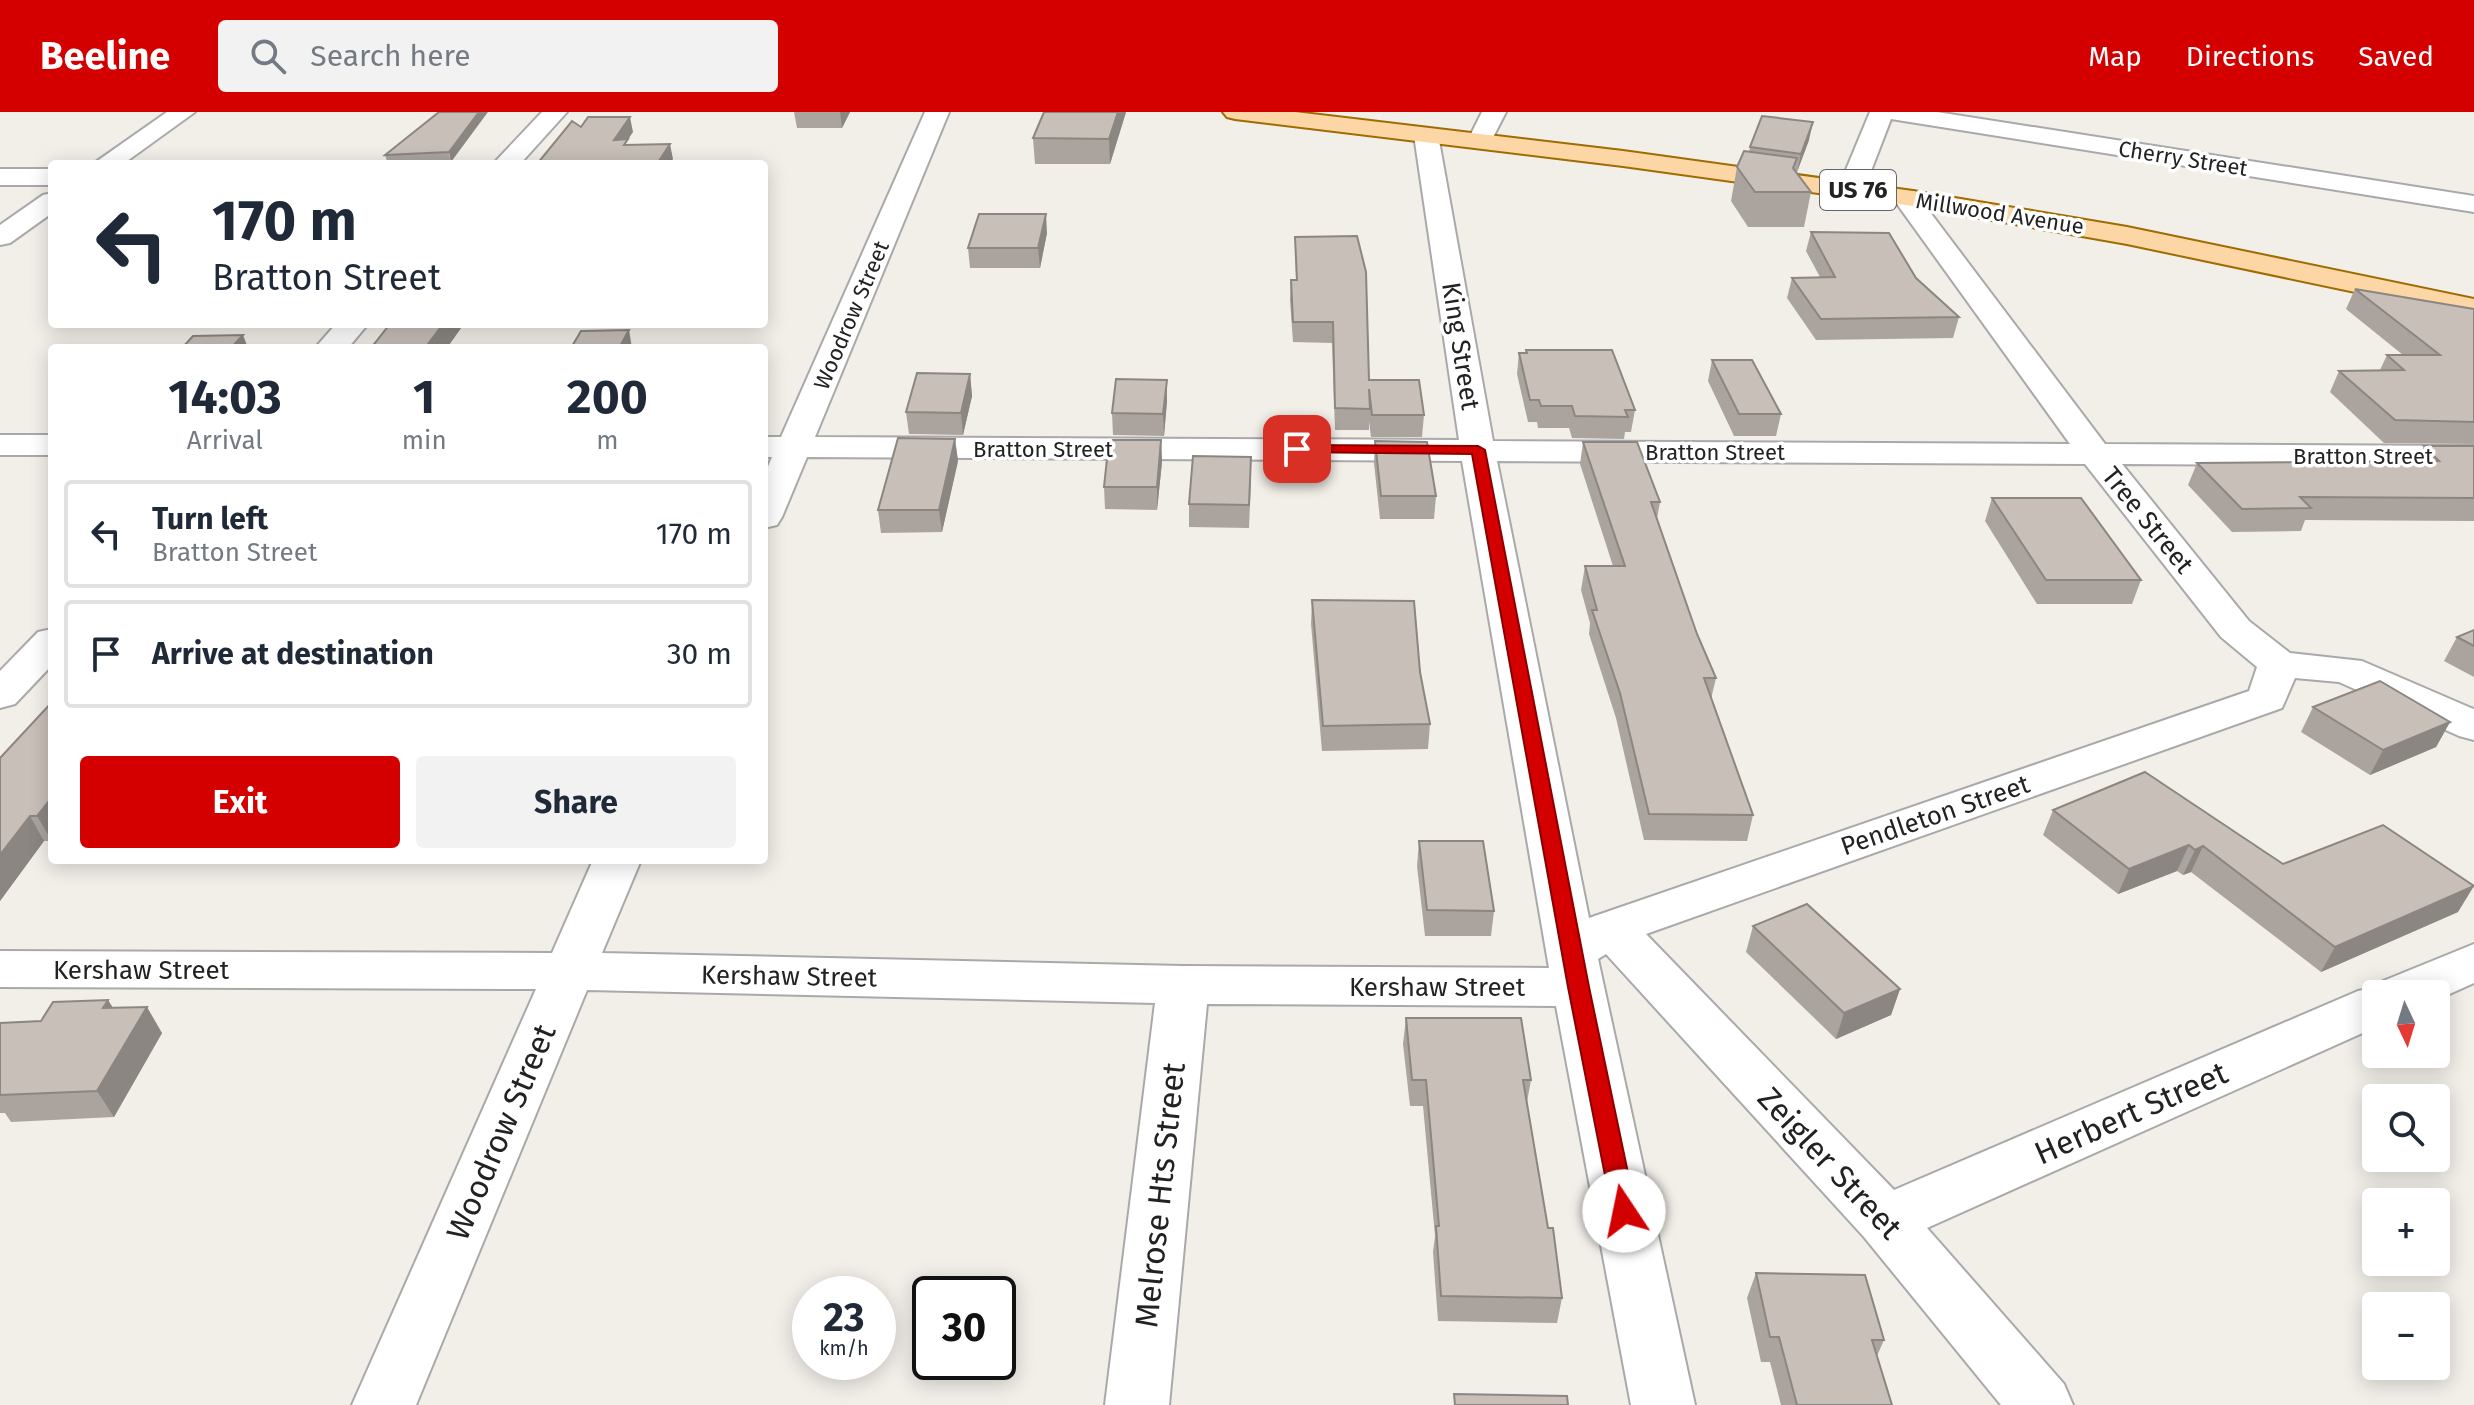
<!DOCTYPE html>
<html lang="en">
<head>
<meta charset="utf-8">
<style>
	:root { --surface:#fff; --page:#f2f2f3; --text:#1f2937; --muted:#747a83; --line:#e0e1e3; --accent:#d40000 }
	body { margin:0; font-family:"Fira Sans",sans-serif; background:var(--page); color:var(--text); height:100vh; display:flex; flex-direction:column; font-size:30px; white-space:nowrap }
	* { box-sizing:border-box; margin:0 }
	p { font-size:26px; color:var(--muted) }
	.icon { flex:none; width:44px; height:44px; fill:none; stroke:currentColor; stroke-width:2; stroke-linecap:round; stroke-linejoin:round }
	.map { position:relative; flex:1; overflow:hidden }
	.side { position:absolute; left:48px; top:232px; width:720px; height:520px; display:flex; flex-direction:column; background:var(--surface); border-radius:8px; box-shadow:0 4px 20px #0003 }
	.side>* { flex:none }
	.top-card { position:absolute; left:48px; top:48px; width:720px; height:168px; border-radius:8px; box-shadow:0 4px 20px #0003; background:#fff; color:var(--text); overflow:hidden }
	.needle { width:52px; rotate:176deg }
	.buttons { position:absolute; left:2362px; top:868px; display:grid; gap:16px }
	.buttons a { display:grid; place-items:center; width:88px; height:88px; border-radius:8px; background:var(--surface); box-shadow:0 4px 20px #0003; font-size:40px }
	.speed { position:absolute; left:792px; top:1164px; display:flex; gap:16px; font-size:40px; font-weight:700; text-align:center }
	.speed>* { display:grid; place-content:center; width:104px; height:104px; border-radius:50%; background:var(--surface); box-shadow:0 4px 20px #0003; line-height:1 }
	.speed small { font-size:20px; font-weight:400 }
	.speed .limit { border:4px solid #111; border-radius:12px; background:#fff; color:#111 }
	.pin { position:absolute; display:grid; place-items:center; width:68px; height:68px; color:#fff; margin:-34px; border-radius:16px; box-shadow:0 4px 12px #0006 }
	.me { position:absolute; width:88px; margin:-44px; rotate:349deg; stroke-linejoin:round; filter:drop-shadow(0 0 6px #0008) }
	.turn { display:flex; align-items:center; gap:28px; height:168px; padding:0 32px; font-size:36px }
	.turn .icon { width:104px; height:104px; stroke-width:2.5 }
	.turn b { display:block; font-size:56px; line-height:68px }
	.eta { display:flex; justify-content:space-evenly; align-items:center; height:136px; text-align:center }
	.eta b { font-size:48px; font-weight:700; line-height:56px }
	.action { display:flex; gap:16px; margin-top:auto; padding:16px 32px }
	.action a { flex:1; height:92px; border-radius:8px; background:var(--accent); color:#fff; font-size:32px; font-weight:700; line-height:92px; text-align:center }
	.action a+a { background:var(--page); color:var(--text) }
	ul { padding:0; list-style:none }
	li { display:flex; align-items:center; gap:24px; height:108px; margin:0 16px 12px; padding:0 16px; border:4px solid var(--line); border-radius:8px }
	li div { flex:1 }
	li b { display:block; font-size:30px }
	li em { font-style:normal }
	header { display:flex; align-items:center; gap:48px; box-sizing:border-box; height:112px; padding:0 40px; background:var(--accent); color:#fff }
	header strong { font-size:38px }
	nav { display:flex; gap:44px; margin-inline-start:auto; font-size:28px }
	.search { width:560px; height:72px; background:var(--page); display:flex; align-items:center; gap:20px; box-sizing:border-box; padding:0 28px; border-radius:8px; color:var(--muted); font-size:30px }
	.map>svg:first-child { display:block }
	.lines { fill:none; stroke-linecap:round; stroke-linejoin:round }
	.minor-casing { stroke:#a9a9a9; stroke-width:4 }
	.major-casing { stroke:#a06b00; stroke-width:4 }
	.minor { fill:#fff; fill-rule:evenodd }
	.major { fill:#fcd6a4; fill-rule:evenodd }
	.wall { fill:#aba49e }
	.shaded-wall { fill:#8b8681 }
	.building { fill:#c7bfb8; stroke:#8b8681; stroke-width:2 }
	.route { fill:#d40000; stroke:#8a0000; stroke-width:2 }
	.labels { text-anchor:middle; stroke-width:7; stroke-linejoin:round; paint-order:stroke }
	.far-street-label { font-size:22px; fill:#222; stroke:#fff }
	.shield { fill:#fff; stroke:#646464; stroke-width:2 }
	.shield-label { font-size:24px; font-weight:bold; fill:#222 }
	.street-label { font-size:26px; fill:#222; stroke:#fff }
	.near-street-label { font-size:32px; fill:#222; stroke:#fff }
</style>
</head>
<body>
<header>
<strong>Beeline</strong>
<div class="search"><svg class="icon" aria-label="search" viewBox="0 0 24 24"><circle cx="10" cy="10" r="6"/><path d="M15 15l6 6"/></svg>Search here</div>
<nav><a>Map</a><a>Directions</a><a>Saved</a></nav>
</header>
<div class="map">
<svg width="2474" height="1293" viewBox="0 0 2474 1293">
	<rect width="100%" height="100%" fill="#f2efe9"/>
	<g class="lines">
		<!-- minor casing -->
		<g class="minor-casing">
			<g id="minor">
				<path d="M167,0H195L123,52H93Z"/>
				<path d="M542,0H567L520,52H493Z"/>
				<path d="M925,0H949L815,325L1459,328L1414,23L1417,18H1435L1438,23L1493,329L2070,332L1892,85L1896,79H1914L2105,332L2474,334V354L2122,352L2249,509L2290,541L2362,549L2471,596L2474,597V628L2459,624L2339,570L2295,566L2282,596L1646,822L1894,1078L2358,879L2379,875L2383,869L2474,832V871L2436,888V882H2376V915L1927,1116L2064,1272L2073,1293H2001L1864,1125L1606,842L1598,847L1695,1293H1631L1556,894L1207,892L1169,1293H1105L1155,891L587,878L416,1293H352L536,877L0,875V839L552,841L593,748H641L602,841L1183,854L1549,856L1462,349L807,345L782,405L777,413L764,416V364L772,345H764V325H781ZM1497,349L2085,352L2221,525L2257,555L2249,579L1589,806Z"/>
				<path d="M1482,0H1506L1488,35H1470L1467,30Z"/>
				<path d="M1870,0H1937L2474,84V100L1891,7L1864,77L1860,83H1842L1838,77Z"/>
				<rect x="0" y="57" width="52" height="16"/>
				<path d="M52,81V101L10,131L0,133V113L43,83Z"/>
				<path d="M336,212H368L348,236H315Z"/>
				<rect x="0" y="323" width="52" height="20"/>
				<path d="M52,517V553L15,592L0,596V559L38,520Z"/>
			</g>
		</g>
		<!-- major casing -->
		<g class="major-casing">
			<path id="major" d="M1223,0H1295L1623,39L1913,79L2127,115L2474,187V205L2127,132L1913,94L1623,54L1235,7L1227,5Z"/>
		</g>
		<!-- minor -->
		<use href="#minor" class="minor"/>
		<!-- major -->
		<use href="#major" class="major"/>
	</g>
	<!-- wall -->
	<g class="wall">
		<path d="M439,0L451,50L388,52L385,43Z"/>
		<path d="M794,0H850L842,16H797Z"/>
		<path d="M1044,0H1126L1110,52H1035L1033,26Z"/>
		<path d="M1809,28L1797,60H1796L1811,80L1804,115H1748L1731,89L1737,55L1749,40L1750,35Z"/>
		<path d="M1811,120L1916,166L1959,205L1953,226L1816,228L1787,186L1792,166L1820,165L1806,139Z"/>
		<path d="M1047,121L1040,156H970L968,136Z"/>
		<path d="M1295,125L1369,268L1424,303L1422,325H1371L1369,309V318H1335L1332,231L1293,230L1290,188L1291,168H1296Z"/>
		<path d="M2355,177L2474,197V332L2384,331L2330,280L2339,259L2380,258L2387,243H2403L2346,197Z"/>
		<path d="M1526,238L1635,298L1631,320H1625L1624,327L1572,326L1569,316H1538L1537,310H1528L1517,262L1519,241H1525Z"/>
		<path d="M1712,248L1781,302L1776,324H1734L1708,269Z"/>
		<path d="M970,262L972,284L963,323L909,322L906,300Z"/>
		<path d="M1167,289L1164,324L1113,323L1112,301Z"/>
		<path d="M955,327L958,349L942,420L881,421L878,398Z"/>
		<path d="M1161,328L1162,350L1157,398L1105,397L1104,375Z"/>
		<path d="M1375,329L1436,384L1434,407H1380L1374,351Z"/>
		<path d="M1583,330L1660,390L1657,407L1697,522L1716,566L1711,587L1753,703L1747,729L1644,728L1616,606L1589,522L1590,511L1581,478L1585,454H1613L1580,352Z"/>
		<path d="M2424,334H2474V409L2305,408L2301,419L2232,420L2188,373L2197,351L2417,349Z"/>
		<path d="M1251,367L1249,416L1189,415V392Z"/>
		<path d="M1992,386L2141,468L2132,492H2037L1985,409Z"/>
		<path d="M1312,488L1420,560L1430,612L1428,637L1322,639L1311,512Z"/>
		<path d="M2474,518V565L2444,549L2457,525Z"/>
		<path d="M52,590V729H44L0,789Z"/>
		<path d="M2313,595L2450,610L2436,635L2370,663L2301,620Z"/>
		<path d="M2053,698L2283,752L2458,800L2321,860L2191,760L2183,763L2177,759L2118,782L2043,723Z"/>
		<path d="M1419,729L1494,799L1491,824H1425L1417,754Z"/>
		<path d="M1753,814L1900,877L1891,903L1836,927L1746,840Z"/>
		<path d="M108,888L113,896L162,921L114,1005L11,1010L5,1001H0V911L41,909Z"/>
		<path d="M1406,906L1531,968L1527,990L1548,1116L1562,1186L1557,1211L1438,1209L1433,1140L1435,1124L1423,994H1410L1403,932Z"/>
		<path d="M1756,1161L1884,1228L1877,1244L1892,1293H1781L1770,1250H1761L1747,1186Z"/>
	</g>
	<!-- shaded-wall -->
	<g class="shaded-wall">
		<path d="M479,0H488L451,50L449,40Z"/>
		<path d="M840,0H850L842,16Z"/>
		<path d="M1118,0H1126L1110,52L1109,27Z"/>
		<path d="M630,5L633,20L618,43L614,28Z"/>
		<path d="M1813,10L1809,28L1797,60L1801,42Z"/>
		<path d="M670,32L673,47L670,52H657Z"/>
		<path d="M1046,102L1047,121L1040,156L1038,136Z"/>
		<path d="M443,212H464L447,236H425Z"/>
		<path d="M629,218L632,236H619Z"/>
		<path d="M243,223L248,236H231Z"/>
		<path d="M970,262L972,284L963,323L961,301Z"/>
		<path d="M1167,268V289L1164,324L1163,302Z"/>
		<path d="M955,327L958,349L942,420L939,398Z"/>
		<path d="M1161,328L1162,350L1157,398V375Z"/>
		<path d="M2450,610L2436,635L2370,663L2383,638Z"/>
		<path d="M52,685V729L37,704Z"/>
		<path d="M30,704L44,729L0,789V743Z"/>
		<path d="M2189,733L2177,759L2118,782L2129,757Z"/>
		<path d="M2203,734L2191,760L2183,763L2195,738Z"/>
		<path d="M2474,774L2458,800L2321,860L2335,835Z"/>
		<path d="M1900,877L1891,903L1836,927L1844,901Z"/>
		<path d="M108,888L124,914L103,896Z"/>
		<path d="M147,895L162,921L114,1005L97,979Z"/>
	</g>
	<!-- building -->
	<g class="building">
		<path d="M439,0H479L449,40L385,43Z"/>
		<path d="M1044,0H1118L1109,27L1033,26Z"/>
		<path d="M1762,4L1813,10L1801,42L1750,35Z"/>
		<path d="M588,5H630L614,28L628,27L624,33L670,32L657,52H537L572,9L581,15Z"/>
		<path d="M1744,39L1797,46L1793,56L1811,80H1755L1737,55Z"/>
		<path d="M979,102H1046L1038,136H968Z"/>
		<path d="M1811,120L1889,121L1916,166L1959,205L1821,207L1792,166L1835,165Z"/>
		<path d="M1357,124L1366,160L1369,268H1419L1424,303H1372L1369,277L1370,297L1335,296L1333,210H1293L1291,168H1297L1295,125Z"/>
		<path d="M2355,177L2474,197V310L2395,308L2339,259L2404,258L2387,243H2440Z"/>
		<path d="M390,212H443L425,236H371Z"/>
		<path d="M629,218L619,236H571L581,219Z"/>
		<path d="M243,223L231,236H182L193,224Z"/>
		<path d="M1526,238H1612L1635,298H1625L1628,305L1575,304L1572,294H1541L1539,288H1530L1519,241H1527Z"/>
		<path d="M1712,248H1752L1781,302H1739Z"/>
		<path d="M917,261L970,262L961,301L906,300Z"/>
		<path d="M1116,267L1167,268L1163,302L1112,301Z"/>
		<path d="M898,326L955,327L939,398H878Z"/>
		<path d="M1109,328H1161L1157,375H1104Z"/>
		<path d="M1375,329L1427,330L1436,384H1381Z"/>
		<path d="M1583,330H1637L1660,390H1651L1697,522L1716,566H1704L1753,703L1649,702L1620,581L1592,498H1597L1585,454H1625Z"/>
		<path d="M2424,334H2474V386L2300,385L2311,396L2242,397L2197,351L2439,349Z"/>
		<path d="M1193,344L1251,345L1249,393L1189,392Z"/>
		<path d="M1992,386H2081L2141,468H2046Z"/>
		<path d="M1312,488L1414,489L1420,560L1430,612L1323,614Z"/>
		<path d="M2474,518V534L2457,525Z"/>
		<path d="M2380,569L2450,610L2383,638L2313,595Z"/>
		<path d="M52,590V685L37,704H30L0,743V646Z"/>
		<path d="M2145,660L2283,752L2383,713L2474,774L2335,835L2203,734L2195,738L2189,733L2129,757L2053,698Z"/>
		<path d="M1419,729H1483L1494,799L1427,798Z"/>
		<path d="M1807,792L1900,877L1844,901L1753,814Z"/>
		<path d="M108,888L103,896L147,895L97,979L0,983V911L41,909L53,890Z"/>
		<path d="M1406,906H1521L1531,968H1523L1548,1116H1553L1562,1186L1441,1184L1436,1114H1439L1426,968H1412Z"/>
		<path d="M1756,1161L1865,1163L1884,1228H1872L1892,1293H1797L1779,1225H1770Z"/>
		<path d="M1454,1282L1567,1284L1568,1293H1455Z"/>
	</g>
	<!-- route -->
	<path class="route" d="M1297,333L1478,334L1485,338L1589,875L1636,1099L1632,1106L1624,1109L1615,1106L1612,1099L1568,875L1472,342L1292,340L1290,337Z"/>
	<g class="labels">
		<!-- far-street labels -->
		<g class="far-street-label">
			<text transform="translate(2183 46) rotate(9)" y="8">Cherry Street</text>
			<text transform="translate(2000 101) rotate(9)" y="8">Millwood Avenue</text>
			<text transform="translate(851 203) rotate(-67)" y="8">Woodrow Street</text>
			<text x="1043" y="345">Bratton Street</text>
			<text x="1715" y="348">Bratton Street</text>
			<text x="2363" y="352">Bratton Street</text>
		</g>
		<!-- shield labels -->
		<rect class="shield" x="1820" y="58" width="76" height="40" rx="6"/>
		<g class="shield-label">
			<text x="1858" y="86">US 76</text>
		</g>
		<!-- street labels -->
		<g class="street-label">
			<text transform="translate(1461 234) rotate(81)" y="9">King Street</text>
			<text transform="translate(2148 408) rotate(51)" y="9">Tree Street</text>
			<text transform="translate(1935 703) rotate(-19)" y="9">Pendleton Street</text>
			<text x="141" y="867">Kershaw Street</text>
			<text transform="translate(789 864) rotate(1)" y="9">Kershaw Street</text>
			<text x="1437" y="884">Kershaw Street</text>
		</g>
		<!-- near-street labels -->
		<g class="near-street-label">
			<text transform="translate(2131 1001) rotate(-24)" y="11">Herbert Street</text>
			<text transform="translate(501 1020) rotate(-67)" y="11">Woodrow Street</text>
			<text transform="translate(1830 1051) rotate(47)" y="11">Zeigler Street</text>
			<text transform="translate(1160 1083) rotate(-84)" y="11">Melrose Hts Street</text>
		</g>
	</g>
</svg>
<div class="buttons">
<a><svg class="needle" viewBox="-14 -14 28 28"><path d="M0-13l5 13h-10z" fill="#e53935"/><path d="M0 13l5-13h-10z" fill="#747a83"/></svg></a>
<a><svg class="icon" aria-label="search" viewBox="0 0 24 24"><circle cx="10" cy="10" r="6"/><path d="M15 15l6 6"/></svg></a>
<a>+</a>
<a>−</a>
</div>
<div class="speed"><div>23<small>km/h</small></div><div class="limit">30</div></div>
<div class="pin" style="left:1297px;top:337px;background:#d93025"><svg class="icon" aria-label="arrive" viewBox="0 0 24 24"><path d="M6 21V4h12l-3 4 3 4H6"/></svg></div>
<svg class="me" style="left:1624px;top:1099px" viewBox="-20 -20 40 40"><circle r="19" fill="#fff"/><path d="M0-13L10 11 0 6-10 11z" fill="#d40000"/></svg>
<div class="top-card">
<div class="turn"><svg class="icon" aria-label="left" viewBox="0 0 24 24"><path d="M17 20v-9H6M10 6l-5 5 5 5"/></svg><div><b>170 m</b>Bratton Street</div></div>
</div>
<section class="side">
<div class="eta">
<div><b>14:03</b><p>Arrival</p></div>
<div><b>1</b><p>min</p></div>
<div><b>200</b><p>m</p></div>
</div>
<ul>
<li><svg class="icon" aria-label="left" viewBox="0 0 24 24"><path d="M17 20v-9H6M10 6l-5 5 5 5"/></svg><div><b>Turn left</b><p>Bratton Street</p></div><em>170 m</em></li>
<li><svg class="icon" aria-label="arrive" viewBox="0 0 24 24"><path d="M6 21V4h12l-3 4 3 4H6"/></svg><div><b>Arrive at destination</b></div><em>30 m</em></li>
</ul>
<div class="action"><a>Exit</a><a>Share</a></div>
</section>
</div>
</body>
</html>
